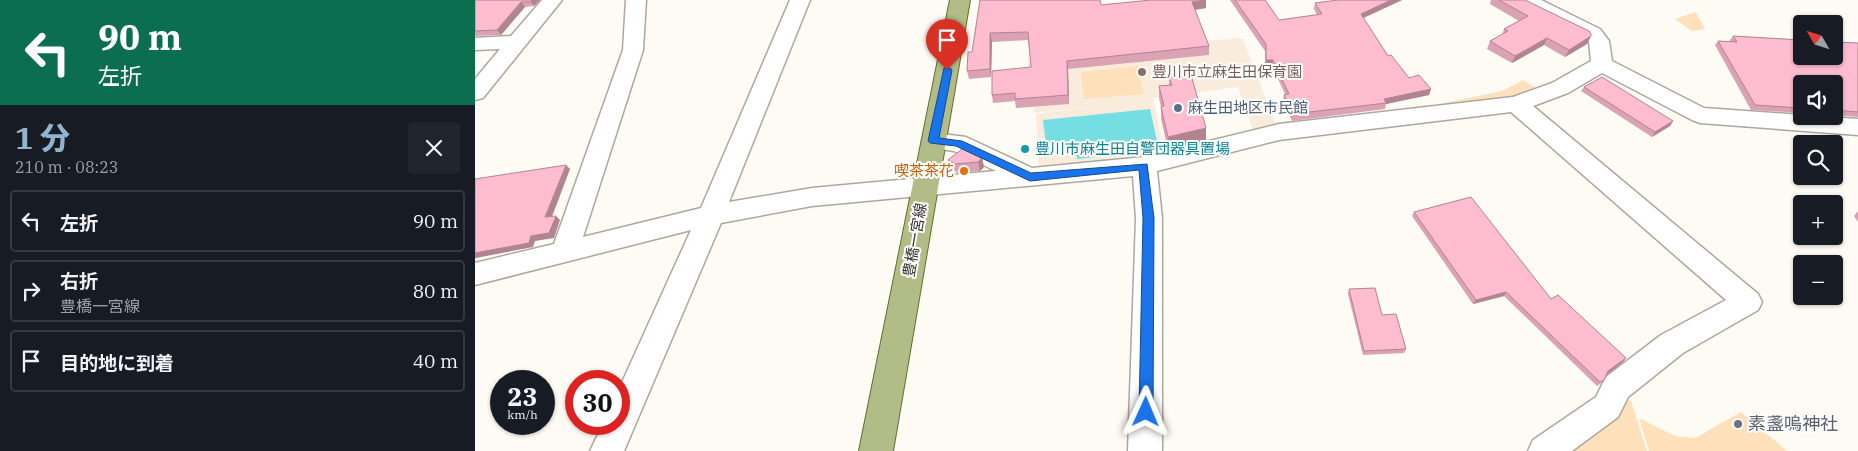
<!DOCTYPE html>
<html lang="ja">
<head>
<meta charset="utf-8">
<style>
	:root { --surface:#171b24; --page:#20242c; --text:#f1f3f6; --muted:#9ea1a6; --line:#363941; --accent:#92b3cc }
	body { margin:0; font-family:"IBM Plex Serif","Noto Sans JP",serif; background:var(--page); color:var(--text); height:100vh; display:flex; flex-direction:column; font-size:19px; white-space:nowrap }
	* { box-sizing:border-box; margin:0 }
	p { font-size:16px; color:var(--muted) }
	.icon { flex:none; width:28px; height:28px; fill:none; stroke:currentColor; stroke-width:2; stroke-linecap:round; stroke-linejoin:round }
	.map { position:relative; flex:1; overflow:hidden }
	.panel { display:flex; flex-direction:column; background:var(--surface); width:475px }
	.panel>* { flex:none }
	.hud { background:#0b6e4f; color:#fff; overflow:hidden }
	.needle { width:32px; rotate:309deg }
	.buttons { position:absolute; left:1318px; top:15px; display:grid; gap:10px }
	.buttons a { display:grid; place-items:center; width:50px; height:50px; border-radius:5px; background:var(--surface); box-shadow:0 1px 4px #0004; font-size:25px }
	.speed { position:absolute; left:15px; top:370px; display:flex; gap:10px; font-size:25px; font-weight:700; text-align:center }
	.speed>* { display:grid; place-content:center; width:65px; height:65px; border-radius:50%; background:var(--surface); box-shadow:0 1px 4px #0004; line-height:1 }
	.speed small { font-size:12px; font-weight:400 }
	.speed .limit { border:8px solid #d22; background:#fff; color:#111 }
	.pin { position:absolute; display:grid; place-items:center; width:42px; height:42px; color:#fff; margin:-51px -21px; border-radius:50% 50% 50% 0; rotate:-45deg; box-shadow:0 0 5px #0007 }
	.pin .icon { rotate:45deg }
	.me { position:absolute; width:55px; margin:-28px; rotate:1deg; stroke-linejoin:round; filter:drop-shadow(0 0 4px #0008) }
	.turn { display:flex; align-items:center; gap:18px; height:105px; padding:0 15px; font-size:22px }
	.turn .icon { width:65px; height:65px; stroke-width:2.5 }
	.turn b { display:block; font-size:35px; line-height:42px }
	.round { display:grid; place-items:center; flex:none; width:52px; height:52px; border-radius:5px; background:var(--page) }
	.head { display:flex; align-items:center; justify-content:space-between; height:85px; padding:0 15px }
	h1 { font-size:30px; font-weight:800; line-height:38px; color:var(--accent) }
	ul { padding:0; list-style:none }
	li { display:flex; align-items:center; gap:15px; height:62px; margin:0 10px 8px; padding:0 5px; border:2px solid var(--line); border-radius:5px }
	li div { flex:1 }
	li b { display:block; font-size:19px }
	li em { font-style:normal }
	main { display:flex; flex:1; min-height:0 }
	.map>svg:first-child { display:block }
	.built { fill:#f9ecdd }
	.green { fill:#fee0ba }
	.water { fill:#74dee2 }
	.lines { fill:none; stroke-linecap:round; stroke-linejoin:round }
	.minor-casing { stroke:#aea79f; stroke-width:3 }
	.major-casing { stroke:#646f32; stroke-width:2 }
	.minor { fill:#fff; fill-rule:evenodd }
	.major { fill:#b2bc86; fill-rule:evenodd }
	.wall { fill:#daa2b3 }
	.shaded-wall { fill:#b18492 }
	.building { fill:#fdbcd0; stroke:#b18492 }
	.route { fill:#1a73e8; stroke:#114b97 }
	.education-dot { fill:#8d6e63; stroke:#fff; stroke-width:2 }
	.service-dot { fill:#5c6f8a; stroke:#fff; stroke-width:2 }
	.culture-dot { fill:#0f9aa8; stroke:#fff; stroke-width:2 }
	.food-dot { fill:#e8710a; stroke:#fff; stroke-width:2 }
	.worship-dot { fill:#6b7280; stroke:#fff; stroke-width:2 }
	.labels { text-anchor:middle; stroke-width:4; stroke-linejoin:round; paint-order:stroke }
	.education-label { font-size:15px; fill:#785e54; stroke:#fff; text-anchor:start }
	.service-label { font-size:15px; fill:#4e5e75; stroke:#fff; text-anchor:start }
	.culture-label { font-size:15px; fill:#0d838f; stroke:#fff; text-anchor:start }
	.food-label { font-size:15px; fill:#c56008; stroke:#fff; text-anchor:end }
	.street-label { font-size:15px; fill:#34312d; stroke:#fff }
	.near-worship-label { font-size:18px; fill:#5b616d; stroke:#fff; text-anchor:start }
</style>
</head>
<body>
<main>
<section class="panel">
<div class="hud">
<div class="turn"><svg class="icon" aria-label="left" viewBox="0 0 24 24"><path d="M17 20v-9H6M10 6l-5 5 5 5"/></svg><div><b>90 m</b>左折</div></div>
</div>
<div class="head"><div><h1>1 分</h1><p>210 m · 08:23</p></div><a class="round"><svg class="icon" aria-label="close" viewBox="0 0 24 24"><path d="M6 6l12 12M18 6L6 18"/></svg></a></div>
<ul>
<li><svg class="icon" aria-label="left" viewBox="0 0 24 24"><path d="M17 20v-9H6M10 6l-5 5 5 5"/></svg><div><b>左折</b></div><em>90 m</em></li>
<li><svg class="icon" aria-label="right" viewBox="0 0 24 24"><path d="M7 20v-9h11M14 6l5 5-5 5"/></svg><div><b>右折</b><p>豊橋一宮線</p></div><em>80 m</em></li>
<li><svg class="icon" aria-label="arrive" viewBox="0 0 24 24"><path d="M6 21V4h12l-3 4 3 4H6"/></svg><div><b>目的地に到着</b></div><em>40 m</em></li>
</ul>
</section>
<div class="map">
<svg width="1383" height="451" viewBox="0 0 1383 451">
	<rect width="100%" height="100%" fill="#fefaf4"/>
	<!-- built -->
	<path class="built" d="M763,38L768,39L802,128L779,133L763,87L678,98L689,154L662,161L564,171L561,114L614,107L559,113L552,57Z"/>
	<!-- green -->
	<g class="green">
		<path d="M1221,12L1230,29L1217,31L1200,19Z"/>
		<path d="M663,66L669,94L609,99L606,72Z"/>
		<path d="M1048,80L1061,88L1036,98L972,105L970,103L1027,91Z"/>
		<path d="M1148,397L1156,401L1172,451H1087Z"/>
		<path d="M1266,412L1312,451H1174L1164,418L1200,436L1220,438Z"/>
	</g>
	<!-- water -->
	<path class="water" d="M675,109L684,150L602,159L599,142L571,145L568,120Z"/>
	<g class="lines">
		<!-- minor casing -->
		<g class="minor-casing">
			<g id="minor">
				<path d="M67,0H87L8,98L0,100V79L25,49L0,50V38L36,36Z"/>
				<path d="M151,0H171L168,50L108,237L226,208L315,0H335L254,202L337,188L521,171L479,151L451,147L447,141L451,135L459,133L491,137L557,168L669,157L804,124L1038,97L1077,83L1116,61L1114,41L1111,37L1044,4L1041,0H1066L1125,29L1134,41L1137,61L1229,108L1383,119V135L1225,123L1217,120L1127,73L1093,93L1058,106L1283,294L1287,302L1283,310L1208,353L1153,397L1143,417L1097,451H1053L1058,440L1121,397L1131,377L1186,335L1251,300L1036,112L804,140L682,171L687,218V451H653L661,218L658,176L337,206L246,223L149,451H115L128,424H144V389L216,230L0,285V263L79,244L148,50Z"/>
			</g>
		</g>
		<!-- major casing -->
		<g class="major-casing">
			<path id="major" d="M475,0H495L418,451H384Z"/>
		</g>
		<!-- minor -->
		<use href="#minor" class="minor"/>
		<!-- major -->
		<use href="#major" class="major"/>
	</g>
	<!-- wall -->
	<g class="wall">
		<path d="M0,0H65L59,6L50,7L26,35L0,36Z"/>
		<path d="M505,0L626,5L731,8L720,10L734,46V55L593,69L594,104L541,108L540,101L518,103L517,95L556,67L553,40L517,42L516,77L494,79L492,71L497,52Z"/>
		<path d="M755,0H790L804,20L842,15L839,9L840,3L863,0H927L888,18L913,56L934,78L954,95L911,104L910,109L817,121L808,101L809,95L810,94L797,66L790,67V51Z"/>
		<path d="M1016,0H1050L1116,36L1112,44L1090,57L1069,45L1037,63L1012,49L1015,41L1027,35L1029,29L1044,21L1015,4Z"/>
		<path d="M1258,36L1383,43V117L1359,115V84H1326V113L1276,110L1240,45L1243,41H1255V40Z"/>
		<path d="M694,78L731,140L693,149L686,119V107L684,98V86L694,85Z"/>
		<path d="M1109,87L1198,121L1195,126L1177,137L1106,91Z"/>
		<path d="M507,158L509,167L505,171L483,173L476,169L473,160Z"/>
		<path d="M1383,211V222L1379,216Z"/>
		<path d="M939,212L1076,299L1151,358L1148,362L1132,374L1129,380L1125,384L1122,386L1029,296L998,304L937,216Z"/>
		<path d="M874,289L907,315L931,349L929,353L888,355L873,294Z"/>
	</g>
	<!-- shaded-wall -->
	<g class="shaded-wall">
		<path d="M57,0H65L59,6L56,2Z"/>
		<path d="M731,0V8L717,10V2Z"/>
		<path d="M916,0H927L884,20L886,14Z"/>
		<path d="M46,2L50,7L26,35L22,30Z"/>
		<path d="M515,33L517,42L516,77L515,69Z"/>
		<path d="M1116,36L1112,44L1090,57L1094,50Z"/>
		<path d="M1072,38L1069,45L1037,63L1040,56Z"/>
		<path d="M791,60H798L797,66L790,67Z"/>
		<path d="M592,61L593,69L594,104L593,95Z"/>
		<path d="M956,89L954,95L911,104V103L909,99Z"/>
		<path d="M1198,121L1195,126L1177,137L1180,132Z"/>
		<path d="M731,128V140L693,149V137Z"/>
		<path d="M507,158L509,167L505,171L503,162Z"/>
		<path d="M91,165L95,169L75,222L70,217Z"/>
		<path d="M81,216L85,220L79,238L60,241L58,247L1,258H0V253L56,236Z"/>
		<path d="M1031,292L1029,296L998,304L1001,300Z"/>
		<path d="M1151,358L1148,362L1130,376L1133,371Z"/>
	</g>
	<!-- building -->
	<g class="building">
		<path d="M0,0H57L56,2H46L22,30L0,31Z"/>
		<path d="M505,0H625L626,5L676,0H730L717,2L734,46L592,61L593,95L540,99V93L517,95V71L556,67L553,32L515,33V69L492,71L493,52H497Z"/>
		<path d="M760,0H790L804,20L847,14L840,3L863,0H916L886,14L913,56L916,55L934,78L944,75L956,89L909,99L911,103L818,114L809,95L814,94L798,60H791V44Z"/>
		<path d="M1024,0H1050L1114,31L1116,34V36L1094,50L1072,38L1040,56L1015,41L1033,31L1029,29L1053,16Z"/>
		<path d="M1258,36L1326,40V56H1359V42L1383,43V112L1359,110V84H1326V108L1280,105L1243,41L1262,42Z"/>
		<path d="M716,75L731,128L693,137L686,107L689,106L684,86L697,85L694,78Z"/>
		<path d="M1127,77L1198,121L1180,132L1109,87Z"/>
		<path d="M487,149L507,158L503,162L480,164L473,160Z"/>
		<path d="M91,165L70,217L81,216L74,233L56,236L54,243L0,253V179Z"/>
		<path d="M996,197L1076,299L1083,295L1151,358L1133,371L1129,380L1125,382L1031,292L1001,300L939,212Z"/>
		<path d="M900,288L907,315L921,314L931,349L889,351L874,289Z"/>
	</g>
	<!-- route -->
	<path class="route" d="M469,68H475L477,70L464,138L487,141L556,173L672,164L679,218L678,412L676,417L671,418L666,417L664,412L668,218L664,170L555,181L481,146L455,143L453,141Z"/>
	<!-- markers -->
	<circle class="education-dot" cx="667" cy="72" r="5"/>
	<circle class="service-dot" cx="703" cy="108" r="5"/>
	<circle class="culture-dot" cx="550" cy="149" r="5"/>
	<circle class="food-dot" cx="489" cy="171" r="5"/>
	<circle class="worship-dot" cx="1263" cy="424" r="5"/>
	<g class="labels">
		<!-- education labels -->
		<g class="education-label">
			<text x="677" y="77">豊川市立麻生田保育園</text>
		</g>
		<!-- service labels -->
		<g class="service-label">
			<text x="713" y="113">麻生田地区市民館</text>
		</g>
		<!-- culture labels -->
		<g class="culture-label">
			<text x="560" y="154">豊川市麻生田自警団器具置場</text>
		</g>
		<!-- food labels -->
		<g class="food-label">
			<text x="479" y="176">喫茶茶花</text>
		</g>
		<!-- street labels -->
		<g class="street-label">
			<text transform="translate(440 240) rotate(-80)" y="5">豊橋一宮線</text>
		</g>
		<!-- near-worship labels -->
		<g class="near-worship-label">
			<text x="1273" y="430">素盞嗚神社</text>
		</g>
	</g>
</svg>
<div class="buttons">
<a><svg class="needle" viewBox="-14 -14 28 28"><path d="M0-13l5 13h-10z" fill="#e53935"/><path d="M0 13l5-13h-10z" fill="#9ea1a6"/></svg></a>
<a><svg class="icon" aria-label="sound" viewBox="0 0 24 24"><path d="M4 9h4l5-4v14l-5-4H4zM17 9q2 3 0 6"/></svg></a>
<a><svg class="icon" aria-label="search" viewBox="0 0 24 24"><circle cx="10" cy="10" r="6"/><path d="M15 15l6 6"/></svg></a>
<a>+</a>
<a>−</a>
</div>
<div class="speed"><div>23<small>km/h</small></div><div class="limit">30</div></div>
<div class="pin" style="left:472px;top:70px;background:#d93025"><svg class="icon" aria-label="arrive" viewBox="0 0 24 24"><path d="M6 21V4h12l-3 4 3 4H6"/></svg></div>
<svg class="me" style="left:671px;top:412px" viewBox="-20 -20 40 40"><path d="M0-17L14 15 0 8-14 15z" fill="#1a73e8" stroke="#fff" stroke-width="4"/></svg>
</div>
</main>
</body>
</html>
